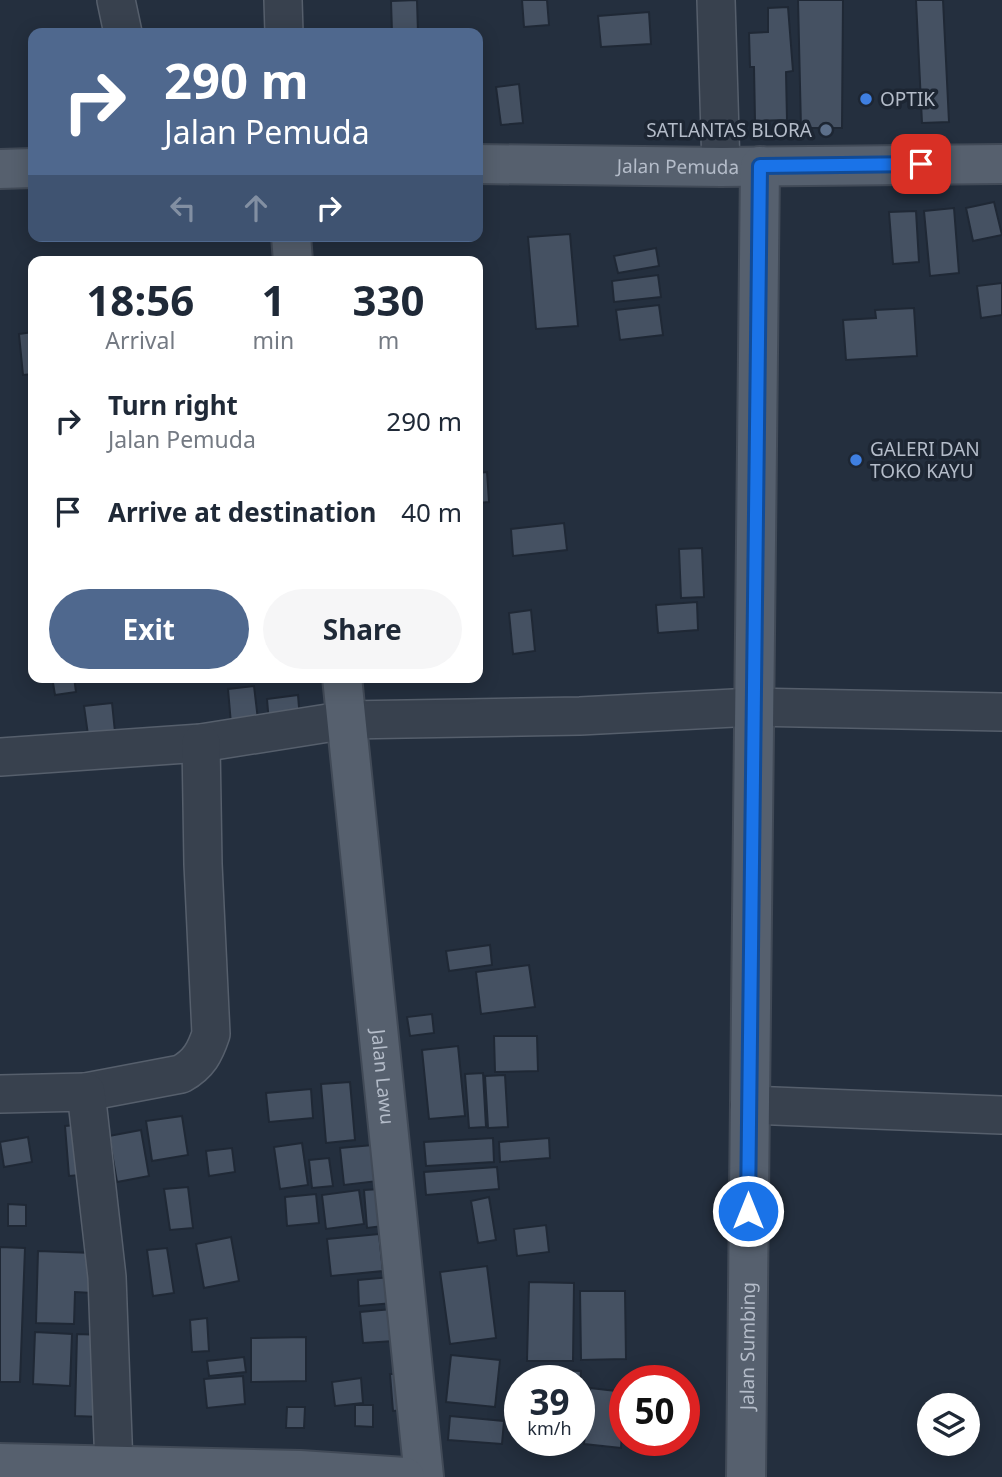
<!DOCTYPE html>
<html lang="en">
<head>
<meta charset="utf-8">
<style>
	:root { --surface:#fff; --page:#f6f6f7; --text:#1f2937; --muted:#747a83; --accent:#4f688e }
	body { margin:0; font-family:"Noto Sans",sans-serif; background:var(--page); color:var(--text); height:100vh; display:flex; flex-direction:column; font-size:26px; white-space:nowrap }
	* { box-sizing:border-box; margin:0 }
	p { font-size:23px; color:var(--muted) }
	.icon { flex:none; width:38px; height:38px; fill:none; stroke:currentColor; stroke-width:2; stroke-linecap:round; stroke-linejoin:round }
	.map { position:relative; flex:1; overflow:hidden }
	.drawer { position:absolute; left:28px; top:256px; width:455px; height:427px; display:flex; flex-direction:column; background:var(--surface); border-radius:14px; box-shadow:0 4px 18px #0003 }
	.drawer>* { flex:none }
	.guide { position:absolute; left:28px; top:28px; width:455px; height:214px; border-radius:14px; box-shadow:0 4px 18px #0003; background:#4f688e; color:#fff; overflow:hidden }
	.tools { position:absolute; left:917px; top:1393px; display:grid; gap:14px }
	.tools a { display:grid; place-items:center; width:63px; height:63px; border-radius:50%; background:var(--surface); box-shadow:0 4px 18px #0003; font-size:35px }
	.speed { position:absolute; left:504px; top:1365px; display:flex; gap:14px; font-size:35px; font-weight:700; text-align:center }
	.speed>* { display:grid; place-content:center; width:91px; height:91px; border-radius:50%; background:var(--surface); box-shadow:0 4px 18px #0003; line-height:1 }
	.speed small { font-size:18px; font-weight:400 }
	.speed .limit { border:10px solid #d22; background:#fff; color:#111 }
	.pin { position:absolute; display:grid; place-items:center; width:60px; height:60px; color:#fff; margin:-30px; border-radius:14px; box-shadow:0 4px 10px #0006 }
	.me { position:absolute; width:77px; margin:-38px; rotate:0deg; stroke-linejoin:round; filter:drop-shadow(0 0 5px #0008) }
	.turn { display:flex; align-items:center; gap:24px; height:147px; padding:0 21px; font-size:32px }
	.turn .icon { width:91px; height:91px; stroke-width:2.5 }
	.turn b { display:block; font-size:49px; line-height:60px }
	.lanes { display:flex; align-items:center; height:66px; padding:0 21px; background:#0003; justify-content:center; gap:35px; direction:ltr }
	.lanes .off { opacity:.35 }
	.eta { display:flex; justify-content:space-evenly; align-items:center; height:119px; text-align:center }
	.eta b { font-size:42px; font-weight:700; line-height:49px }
	.action { display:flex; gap:14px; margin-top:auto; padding:14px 21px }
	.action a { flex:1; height:80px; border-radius:42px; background:var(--accent); color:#fff; font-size:28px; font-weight:700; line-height:80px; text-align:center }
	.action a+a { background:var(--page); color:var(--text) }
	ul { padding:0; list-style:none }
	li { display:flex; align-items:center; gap:21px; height:91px; padding:0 21px }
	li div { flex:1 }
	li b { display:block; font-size:26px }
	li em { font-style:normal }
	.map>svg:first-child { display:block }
	.building { fill:#455162; stroke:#1f2835; stroke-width:2 }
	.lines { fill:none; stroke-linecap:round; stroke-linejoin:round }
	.minor-casing { stroke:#565f6c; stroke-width:40 }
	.major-casing { stroke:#414a57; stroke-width:42 }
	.minor { stroke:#38414e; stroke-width:37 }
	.major { stroke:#56606e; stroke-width:38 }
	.route-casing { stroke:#114b97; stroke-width:18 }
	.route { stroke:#1a73e8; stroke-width:12 }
	.shop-dot { fill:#3f7fe0; stroke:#1d2633; stroke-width:2.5 }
	.service-dot { fill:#5c6f8a; stroke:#1d2633; stroke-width:2.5 }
	.labels { text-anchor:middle; stroke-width:7; stroke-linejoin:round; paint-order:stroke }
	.poi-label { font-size:19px; fill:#b4bcc9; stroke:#1d2633; text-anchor:start }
	.street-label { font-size:19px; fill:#b4bcc9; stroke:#1d2633 }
</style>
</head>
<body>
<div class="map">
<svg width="1002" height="1477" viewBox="0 0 1002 1477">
	<rect width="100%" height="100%" fill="#242f3e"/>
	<!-- building -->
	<g class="building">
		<path d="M417,0L418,33H392L391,1Z"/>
		<path d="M522,0H547L549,25L524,27Z"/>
		<path d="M798,0H843L842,128H801Z"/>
		<path d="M916,0H943L949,122L922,123Z"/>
		<path d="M788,7L793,71L786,72L787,120L755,121L754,67H750L749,33L768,32V8Z"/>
		<path d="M649,12L651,44L601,47L598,16Z"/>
		<path d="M519,84L523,123L501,125L496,87Z"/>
		<path d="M994,202L1002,235L973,241L966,208Z"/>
		<path d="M954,208L959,273L930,276L924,211Z"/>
		<path d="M916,211L919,262L893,264L889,212Z"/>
		<path d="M570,234L578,326L536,329L528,237Z"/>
		<path d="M656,248L659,266L618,273L614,256Z"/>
		<path d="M658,275L661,297L614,302L612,281Z"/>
		<path d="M1002,283V315L981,318L977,286Z"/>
		<path d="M659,305L663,335L620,340L616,310Z"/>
		<path d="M914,308L917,356L846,360L843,320L876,318L875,310Z"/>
		<path d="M33,332V374L23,375L19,334Z"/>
		<path d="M487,472L489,502L478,503V473Z"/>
		<path d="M564,523L567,550L513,556L511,529Z"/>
		<path d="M702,548L704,597L681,598L679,549Z"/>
		<path d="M697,602L698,630L658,633L656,605Z"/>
		<path d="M531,610L535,651L513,654L509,613Z"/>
		<path d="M52,677H74L76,692L55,695Z"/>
		<path d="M254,686L258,720L231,724L228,689Z"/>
		<path d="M298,695L300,720L269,723L267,699Z"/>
		<path d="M112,703L115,732L88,735L84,706Z"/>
		<path d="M490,945L492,965L449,971L446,951Z"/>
		<path d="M529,965L535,1007L481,1014L476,972Z"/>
		<path d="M432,1014L434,1033L410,1036L407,1017Z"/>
		<path d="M494,1036H537L538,1071L495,1072Z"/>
		<path d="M458,1046L465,1116L429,1119L422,1050Z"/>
		<path d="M483,1073L486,1127L469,1128L465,1074Z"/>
		<path d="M505,1075L508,1127L488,1128L485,1076Z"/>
		<path d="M350,1082L355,1140L326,1143L321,1084Z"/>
		<path d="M311,1089L313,1118L269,1122L266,1093Z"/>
		<path d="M182,1116L188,1155L152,1161L146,1121Z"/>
		<path d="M87,1124L91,1174L69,1176L65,1126Z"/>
		<path d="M141,1130L149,1176L117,1182L109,1136Z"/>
		<path d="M28,1137L32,1162L4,1167L0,1142Z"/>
		<path d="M493,1138L494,1162L426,1166L424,1142Z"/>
		<path d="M549,1138L550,1158L500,1162L499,1142Z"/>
		<path d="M302,1143L308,1185L280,1189L274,1147Z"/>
		<path d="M373,1145L378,1181L344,1185L340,1148Z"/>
		<path d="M232,1148L235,1172L209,1176L206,1151Z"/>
		<path d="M329,1158L333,1186L312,1188L309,1160Z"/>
		<path d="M497,1167L499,1189L426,1195L424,1172Z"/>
		<path d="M188,1187L193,1228L170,1230L164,1189Z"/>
		<path d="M380,1189L383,1226L367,1228L364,1190Z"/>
		<path d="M359,1190L364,1224L326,1229L322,1195Z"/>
		<path d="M316,1194L319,1223L287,1226L285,1197Z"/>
		<path d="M489,1197L496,1240L478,1243L471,1201Z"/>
		<path d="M8,1204L26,1205V1226H8Z"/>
		<path d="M546,1225L549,1252L517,1256L514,1229Z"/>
		<path d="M379,1234L383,1271L331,1276L327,1239Z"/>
		<path d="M231,1237L239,1281L204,1288L196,1244Z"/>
		<path d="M0,1247L25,1248L20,1382H0Z"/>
		<path d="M167,1248L174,1293L153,1296L147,1250Z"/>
		<path d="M38,1251L94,1253L93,1293L75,1292L74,1324L36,1323Z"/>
		<path d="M487,1266L496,1338L450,1344L440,1272Z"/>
		<path d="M391,1277L393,1303L359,1306L358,1280Z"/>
		<path d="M529,1282L574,1283L573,1361H527Z"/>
		<path d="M580,1291H625L626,1359L581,1360Z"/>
		<path d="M392,1309L394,1341L363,1343L360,1312Z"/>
		<path d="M207,1318L209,1351L192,1352L190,1320Z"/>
		<path d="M35,1332L72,1334L70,1386L33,1384Z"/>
		<path d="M77,1334L103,1335L101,1417L75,1416Z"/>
		<path d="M306,1337V1381L251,1382V1338Z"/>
		<path d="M451,1355L500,1360L495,1407L446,1402Z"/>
		<path d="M244,1357L246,1372L209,1376L207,1361Z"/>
		<path d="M537,1369L581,1371L579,1407V1381H537Z"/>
		<path d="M390,1374H402L404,1410L393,1411Z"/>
		<path d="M243,1376L245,1404L207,1408L204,1379Z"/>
		<path d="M361,1378L363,1403L335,1406L332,1382Z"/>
		<path d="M590,1388L625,1392L621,1448L584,1444Z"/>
		<path d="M355,1405H373V1427L355,1426Z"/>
		<path d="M287,1407H305L304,1428H286Z"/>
		<path d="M450,1416L504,1421L502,1444L448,1440Z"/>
	</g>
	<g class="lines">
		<!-- minor casing -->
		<g class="minor-casing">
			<g id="minor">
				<path d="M116,0L123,33"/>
				<path d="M283,0L284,33"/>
				<path d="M716,0L721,167"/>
				<path d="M0,757L201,743L347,720L580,716L753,707L1002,712"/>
				<path d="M86,1092L181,1074C199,1064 205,1052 211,1034L203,864L201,743"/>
				<path d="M0,1094L86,1092L107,1277L114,1467"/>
				<path d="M749,1105L1001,1115"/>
			</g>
		</g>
		<!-- major casing -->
		<g class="major-casing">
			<g id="major">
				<path id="s1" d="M478,164L721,167L1002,164"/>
				<path d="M0,169L33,168"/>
				<path d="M291,236L293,261"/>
				<path id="s2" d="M342,677L424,1477"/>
				<path d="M0,1463L300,1470L405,1477"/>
				<path id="s3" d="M746,1477L760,166"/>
			</g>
		</g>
		<!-- minor -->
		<use href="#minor" class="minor"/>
		<!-- major -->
		<use href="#major" class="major"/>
	</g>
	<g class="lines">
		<!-- route casing -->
		<g class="route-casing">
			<path id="route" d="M748,1211L760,166L921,164"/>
		</g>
		<!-- route -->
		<use href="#route" class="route"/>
	</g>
	<!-- markers -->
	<g class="shop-dot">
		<circle cx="866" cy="99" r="7"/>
		<circle cx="856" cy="460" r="7"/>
	</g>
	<circle class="service-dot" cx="826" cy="130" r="7"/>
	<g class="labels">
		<!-- poi labels -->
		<g class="poi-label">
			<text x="880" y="106">OPTIK</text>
			<text x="812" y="137" text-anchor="end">SATLANTAS BLORA</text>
			<text x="870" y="456">GALERI DAN<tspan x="870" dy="22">TOKO KAYU</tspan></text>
		</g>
		<!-- street labels -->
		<g class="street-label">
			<text dy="7" stroke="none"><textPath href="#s1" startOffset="200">Jalan Pemuda</textPath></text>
			<text dy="7" stroke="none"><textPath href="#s2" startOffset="402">Jalan Lawu</textPath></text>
			<text dy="7" stroke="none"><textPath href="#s3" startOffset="131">Jalan Sumbing</textPath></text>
		</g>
	</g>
</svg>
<div class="tools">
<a><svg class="icon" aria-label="layers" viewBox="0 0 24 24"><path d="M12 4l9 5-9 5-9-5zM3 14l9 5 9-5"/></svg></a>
</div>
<div class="speed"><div>39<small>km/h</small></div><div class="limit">50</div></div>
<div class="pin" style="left:921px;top:164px;background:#d93025"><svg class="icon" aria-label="arrive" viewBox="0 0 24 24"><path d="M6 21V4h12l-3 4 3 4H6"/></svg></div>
<svg class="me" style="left:748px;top:1211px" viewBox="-20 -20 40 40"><circle r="17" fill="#1a73e8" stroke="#fff" stroke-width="3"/><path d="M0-11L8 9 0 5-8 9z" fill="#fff"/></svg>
<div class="guide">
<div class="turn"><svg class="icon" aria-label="right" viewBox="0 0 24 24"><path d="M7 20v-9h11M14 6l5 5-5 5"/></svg><div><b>290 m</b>Jalan Pemuda</div></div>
<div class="lanes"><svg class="icon off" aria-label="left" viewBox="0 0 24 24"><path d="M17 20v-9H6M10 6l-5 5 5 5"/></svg><svg class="icon off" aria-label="ahead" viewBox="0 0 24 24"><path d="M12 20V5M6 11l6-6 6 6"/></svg><svg class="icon" aria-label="right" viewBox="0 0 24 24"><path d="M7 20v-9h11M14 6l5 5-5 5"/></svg></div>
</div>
<section class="drawer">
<div class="eta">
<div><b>18:56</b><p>Arrival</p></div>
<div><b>1</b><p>min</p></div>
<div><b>330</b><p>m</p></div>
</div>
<ul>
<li><svg class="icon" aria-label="right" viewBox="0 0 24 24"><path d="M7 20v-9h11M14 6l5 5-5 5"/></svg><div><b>Turn right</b><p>Jalan Pemuda</p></div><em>290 m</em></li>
<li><svg class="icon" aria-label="arrive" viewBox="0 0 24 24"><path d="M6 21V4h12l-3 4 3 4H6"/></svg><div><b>Arrive at destination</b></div><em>40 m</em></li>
</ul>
<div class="action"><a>Exit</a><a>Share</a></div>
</section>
</div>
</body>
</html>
